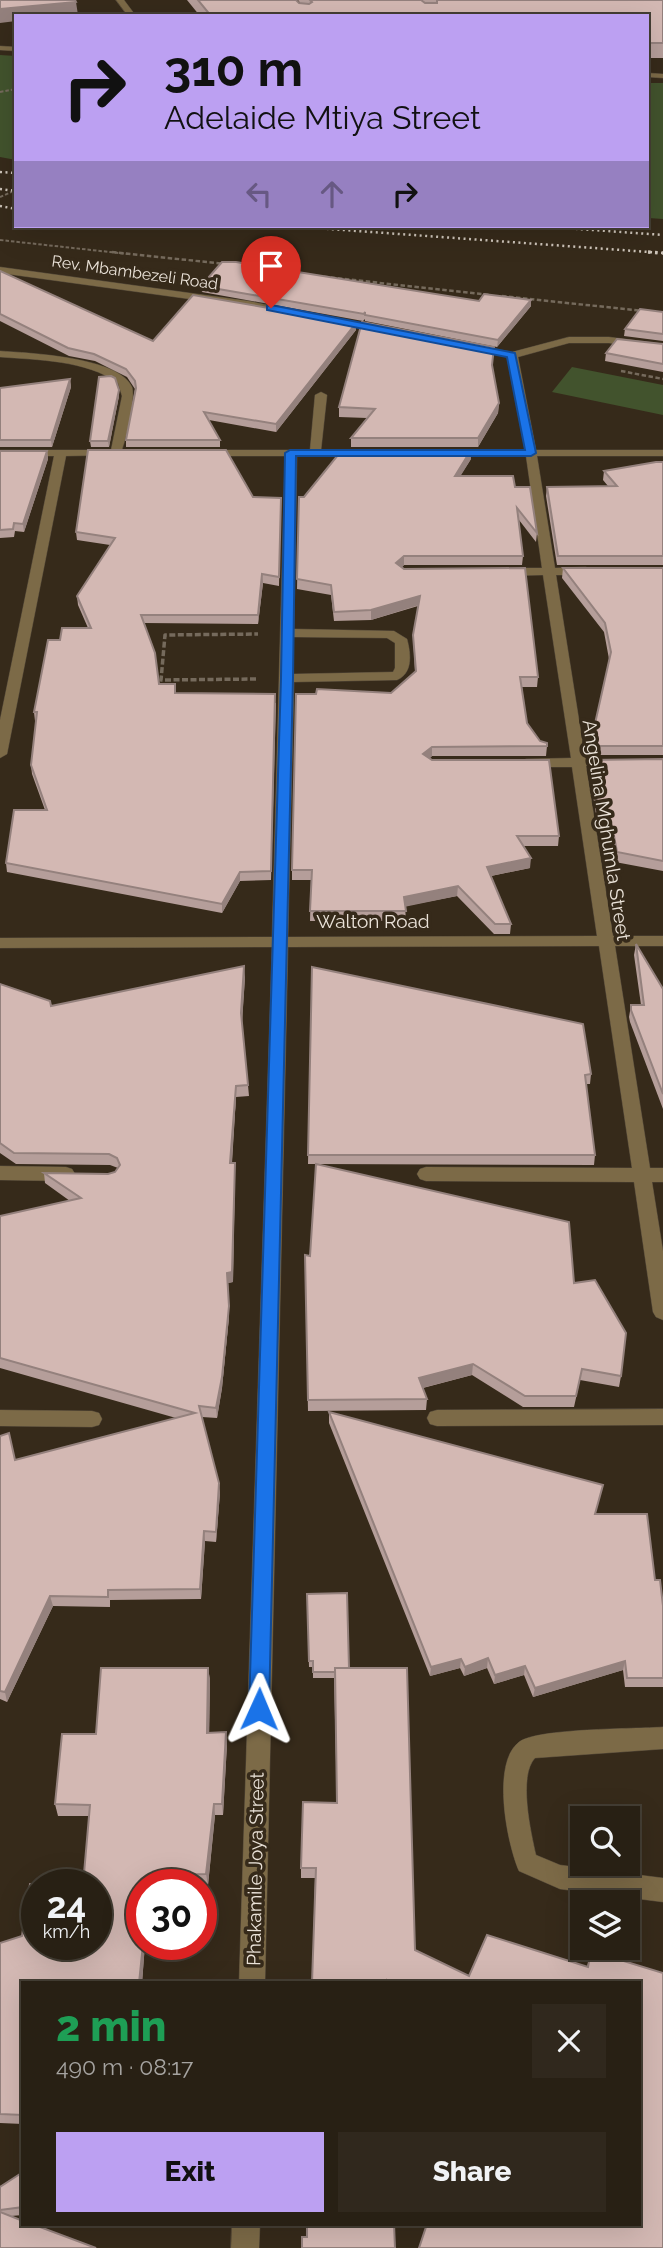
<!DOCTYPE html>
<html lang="en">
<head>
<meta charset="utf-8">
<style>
	:root { --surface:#282014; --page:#30281d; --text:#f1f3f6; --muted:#a5a3a0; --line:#443e34; --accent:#bca0f2 }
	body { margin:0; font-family:Raleway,sans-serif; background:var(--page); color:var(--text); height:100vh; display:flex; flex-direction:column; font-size:26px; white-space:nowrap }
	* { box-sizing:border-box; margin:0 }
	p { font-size:23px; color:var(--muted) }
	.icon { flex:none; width:38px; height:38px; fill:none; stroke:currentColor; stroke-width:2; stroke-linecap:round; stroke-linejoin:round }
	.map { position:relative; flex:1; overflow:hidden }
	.panel { position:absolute; left:21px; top:1981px; width:620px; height:245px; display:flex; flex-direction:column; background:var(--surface); border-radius:0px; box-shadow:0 7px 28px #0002,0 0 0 2px var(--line) }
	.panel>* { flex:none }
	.guide { position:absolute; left:14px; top:14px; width:635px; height:214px; border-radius:0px; box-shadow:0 7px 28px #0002,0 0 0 2px var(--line); background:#bca0f2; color:#111; overflow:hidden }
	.buttons { position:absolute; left:570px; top:1806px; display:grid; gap:14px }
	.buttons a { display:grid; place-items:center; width:70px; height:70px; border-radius:0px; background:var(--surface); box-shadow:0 7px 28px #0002,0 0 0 2px var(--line); font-size:35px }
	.speed { position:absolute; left:21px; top:1869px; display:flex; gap:14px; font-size:35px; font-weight:700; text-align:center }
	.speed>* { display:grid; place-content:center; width:91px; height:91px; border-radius:50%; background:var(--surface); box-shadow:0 7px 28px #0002,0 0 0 2px var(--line); line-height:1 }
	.speed small { font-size:18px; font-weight:400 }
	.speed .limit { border:10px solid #d22; background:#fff; color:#111 }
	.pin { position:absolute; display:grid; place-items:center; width:60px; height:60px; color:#fff; margin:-72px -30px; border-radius:50% 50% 50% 0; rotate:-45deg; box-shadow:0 0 7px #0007 }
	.pin .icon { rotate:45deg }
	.me { position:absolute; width:77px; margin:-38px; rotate:1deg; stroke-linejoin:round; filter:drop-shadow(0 0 5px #0008) }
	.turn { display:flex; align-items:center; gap:24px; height:147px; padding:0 35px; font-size:32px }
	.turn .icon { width:91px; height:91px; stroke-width:2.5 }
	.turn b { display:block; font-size:49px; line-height:60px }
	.lanes { display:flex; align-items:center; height:66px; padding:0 35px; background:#0003; justify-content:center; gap:35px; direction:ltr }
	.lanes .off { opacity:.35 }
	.round { display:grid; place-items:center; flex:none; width:74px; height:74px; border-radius:0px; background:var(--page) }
	.headline { display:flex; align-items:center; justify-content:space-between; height:119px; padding:0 35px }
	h1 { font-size:42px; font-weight:800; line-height:52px; color:#1e9e55 }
	.action { display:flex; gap:14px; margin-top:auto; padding:14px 35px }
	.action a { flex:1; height:80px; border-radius:0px; background:var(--accent); color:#111; font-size:28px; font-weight:800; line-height:80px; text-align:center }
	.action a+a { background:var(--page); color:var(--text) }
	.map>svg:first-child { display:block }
	.green { fill:#42532d }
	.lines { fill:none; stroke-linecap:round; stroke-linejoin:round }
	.minor-casing { stroke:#534839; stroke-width:1 }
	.path-far2 { stroke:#756a5c; stroke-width:2; stroke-dasharray:3.5 2; stroke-linecap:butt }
	.path-far1 { stroke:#756a5c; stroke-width:2.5; stroke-dasharray:4.5 2.5; stroke-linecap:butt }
	.path { stroke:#756a5c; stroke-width:3.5; stroke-dasharray:6 2.5; stroke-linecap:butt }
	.minor { fill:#7c6a47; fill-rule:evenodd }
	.rail-far1 { stroke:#cec5ba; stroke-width:2.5; stroke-dasharray:2 3.5; stroke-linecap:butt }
	.rail { stroke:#cec5ba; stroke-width:3.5; stroke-dasharray:2.5 4.5; stroke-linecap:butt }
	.wall { fill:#b59e9a }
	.shaded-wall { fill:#94817d }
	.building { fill:#d3b8b3; stroke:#94817d; stroke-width:2 }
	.route { fill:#1a73e8; stroke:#114b97; stroke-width:2 }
	.labels { text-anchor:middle; stroke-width:7; stroke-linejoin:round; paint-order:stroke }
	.far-street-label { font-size:16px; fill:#ebe3d9; stroke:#362a1a }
	.street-label { font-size:19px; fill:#ebe3d9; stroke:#362a1a }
</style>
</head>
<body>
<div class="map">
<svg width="663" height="2248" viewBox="0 0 663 2248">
	<rect width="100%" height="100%" fill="#362a1a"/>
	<!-- green -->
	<g class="green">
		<path d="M0,55L16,56V160L0,157Z"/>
		<path d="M648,83H663V219L648,218Z"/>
		<path d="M572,367L663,385V415L552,392Z"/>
	</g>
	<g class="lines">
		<!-- minor casing -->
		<g class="minor-casing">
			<g id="minor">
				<path d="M116,0H124L136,16H128Z"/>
				<path d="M0,46L16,47V51L0,50Z"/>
				<path d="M648,73L663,74V78L648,77Z"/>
				<path d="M0,267L248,301L389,329L384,332L248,307L0,273Z"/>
				<path d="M569,337H609L663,344V350L609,343H569L518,357L536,450H663V456H537L555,568L586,567L592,571L586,575H556L585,758L596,762L586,766L613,936H663V946H615L650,1168H663V1182H652L663,1251V1320L656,1317L653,1312L634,1182L426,1181L420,1179L417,1174L420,1169L426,1167L632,1168L599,946L288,947L265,1983H239L272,947L0,948V938L272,937L285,456H206L200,453L206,450H310L315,395L321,392L327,395L321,450H360L366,453L360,456H297L294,629L394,631L407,639C411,654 413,673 397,680L294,682L288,937L597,936L572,767H526L519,763L526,759L571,758L543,575L502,576L496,572L502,568H542L526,456H448L442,453L448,450H525L507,357L466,348V344L512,352ZM294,637L387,638L395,643V668L393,672L294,674Z"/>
				<path d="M0,351C29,353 119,357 132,387C136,399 125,444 120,455L66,456L7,754L0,758V720L54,456H0V450H111L122,396L118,383C86,360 38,360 0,357Z"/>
				<path d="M0,1166L66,1167L72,1169L75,1174L72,1179L66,1181L0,1180Z"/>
				<path d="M663,1409V1425L437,1426L430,1424L427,1418L430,1412L437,1410Z"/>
				<path d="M0,1410L92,1411L99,1413L102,1419L99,1425L92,1427L0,1426Z"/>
				<path d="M663,1727V1749L535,1758C518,1776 531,1833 536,1855L560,1865L663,1878V1902L560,1889L519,1871C507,1844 491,1763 519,1742C537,1728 635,1729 663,1727Z"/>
				<path d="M232,2224H260L259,2248H231Z"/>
			</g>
		</g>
		<!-- path-far2 -->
		<g class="path-far2">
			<path d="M0,92L16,89"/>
			<path d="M0,197L16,190"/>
			<path d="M0,240L128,254"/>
		</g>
		<!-- path-far1 -->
		<g class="path-far1">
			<path d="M112,252L225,264"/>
			<path d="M317,276L490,295"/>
			<path d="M502,296L643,311"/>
			<path d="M621,371L663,379"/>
		</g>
		<!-- path -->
		<path class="path" d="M256,679L161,680L165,635L258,634"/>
		<!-- minor -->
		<use href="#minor" class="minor"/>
		<!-- rail-far1 -->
		<g class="rail-far1">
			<path d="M0,172L16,173"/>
			<path d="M0,189L16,191"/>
			<path d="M0,206L16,209"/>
			<path d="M288,226L663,253"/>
			<path d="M537,226L663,235"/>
		</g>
		<!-- rail -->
		<path class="rail" d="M648,252L663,253"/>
	</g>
	<!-- wall -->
	<g class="wall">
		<path d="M187,0H296L299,3L301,4L298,0H421L425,3L422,0H663V58H648V16H200Z"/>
		<path d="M0,271L153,341L356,330L276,432L209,420L220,440V447H126V440L135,389L127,377L95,361L69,356L0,321Z"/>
		<path d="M201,286L479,301L531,300V306L497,347L365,321V319L363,321L202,292Z"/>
		<path d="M663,312V341L624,336L625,329Z"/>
		<path d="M663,344V372L605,361L606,353Z"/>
		<path d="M492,366L499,403L498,413L478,447H351V438L367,418L339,417V407Z"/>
		<path d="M70,379L71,387L52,447H0V388Z"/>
		<path d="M119,396L109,447H91L90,441Z"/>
		<path d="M0,451H47L48,459L24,532L15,531L14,537L0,538Z"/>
		<path d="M471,459L460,476L515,487L537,533L536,542L519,520L523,556L522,565H404L402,567L538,677L537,687H522L527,723L540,741L547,746L546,756H432L430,758L559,836L558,846H523L530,868L491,876L511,924L510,934H494L457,896L405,906L406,921H310L311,880H292V870L391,693L415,672L413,635L418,606L371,620L334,621L331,595L297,589L299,497H304Z"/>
		<path d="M663,462V565H557L546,496L547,487L608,486L603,480L604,471Z"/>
		<path d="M253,497L281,498L279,586L263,583L258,624L144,623L159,684H175V693L276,703L271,880L240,881L222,913L7,872L6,863L45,810L32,774L31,765L36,721H35L34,712L60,640L88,628L78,605L77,596L110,545L77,540L76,532Z"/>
		<path d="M563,568H663V755H589L609,659L604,632L562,578Z"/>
		<path d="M663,759V871L615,862L613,846H601L589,770L590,760Z"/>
		<path d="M636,944L663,989V1109L630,1022L629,1017L631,1005H641L634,955Z"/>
		<path d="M312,967L591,1074L590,1084H586L595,1155L594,1165L317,1164L574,1283L621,1376L619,1387L580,1380L574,1407H523L472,1375L423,1388L427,1399L426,1410L308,1411L305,1255L310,1256L316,1164H308Z"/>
		<path d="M245,977L242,1021L249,1096L236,1097L232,1163L235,1173L233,1282L228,1283L229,1317L222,1388L217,1418L202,1417L220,1493L216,1542L205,1541L201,1599L110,1600V1607L53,1606L7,1702L0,1699V1436L15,1460L176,1418L0,1368V1216L70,1201L45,1183L44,1173L108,1174L115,1172L118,1168L110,1165L16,1164L0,1153V984L51,1006Z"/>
		<path d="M329,1412L596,1514L655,1580L663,1606V1687H625L623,1670L533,1697L524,1675L494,1684L487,1668L464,1676L460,1668L430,1676L329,1423Z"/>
		<path d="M307,1594L349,1668L415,1950L469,1976L587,1967L591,1951L639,1983H312L315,1878H301V1868L337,1803L334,1678H313V1667H309Z"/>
		<path d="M101,1668H208L210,1680L209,1733L226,1732L227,1744L223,1815H215L208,1885H142V1944H145L142,1983H23V2124L0,2123V1943L22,1936L30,1884L40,1885H37V1944H96V1885H83L89,1816H58L55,1804L62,1734H96Z"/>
		<path d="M23,2172V2215L11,2216L0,2248V2187Z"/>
	</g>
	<!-- shaded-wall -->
	<g class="shaded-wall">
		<path d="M76,2L78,15L16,16V21L0,23V9Z"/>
		<path d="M531,300V306L497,347L498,340Z"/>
		<path d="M356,323V330L276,432V424Z"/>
		<path d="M70,379L71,387L52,447L51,440Z"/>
		<path d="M119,390V396L109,447L108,441Z"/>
		<path d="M499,403L498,413L478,447V438Z"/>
		<path d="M471,450V459L455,485V476Z"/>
		<path d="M47,451L48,459L24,532L23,524Z"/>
		<path d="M404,556V565L396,573V563Z"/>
		<path d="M262,574L263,583L258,624V615Z"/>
		<path d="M420,596L419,605L371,620V610Z"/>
		<path d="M432,747V756L423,764V754Z"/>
		<path d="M531,858L530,868L486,877L487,867Z"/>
		<path d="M240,872V881L222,913V904Z"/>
		<path d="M458,886L457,896L404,907V897Z"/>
		<path d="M244,966L245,977L242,1024L241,1013Z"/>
		<path d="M236,1086V1097L231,1174L230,1163Z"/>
		<path d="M235,1163L233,1282L228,1283L229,1317L222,1388L217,1418L216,1408Z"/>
		<path d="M473,1364L472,1375L418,1389L419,1378Z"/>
		<path d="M219,1483L220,1493L216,1542V1532Z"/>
		<path d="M204,1531L205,1541L201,1599L200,1589Z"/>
		<path d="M50,1596L53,1606L7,1702L5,1692Z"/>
		<path d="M488,1658L487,1668L464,1676L465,1667Z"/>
		<path d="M461,1659L460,1668L430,1676L431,1667Z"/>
		<path d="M625,1661L623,1670L533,1697L535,1688Z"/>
		<path d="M525,1666L524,1675L494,1684L495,1675Z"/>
		<path d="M208,1668L210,1680L209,1745L207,1733Z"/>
		<path d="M226,1732L227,1744L223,1815L222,1804Z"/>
		<path d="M214,1804L215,1815L208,1885L206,1874Z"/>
		<path d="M143,1944H145L142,1983H139Z"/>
	</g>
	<!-- building -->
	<g class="building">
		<path d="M0,0H75L76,2L0,9Z"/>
		<path d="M198,0H296L299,3L309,4L312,2L310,0H421L425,3H437V0H663V43H648V16H211Z"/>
		<path d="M222,262H236L479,301L484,294L531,300L498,340L365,315V312L364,314L201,286Z"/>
		<path d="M0,271L153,341L193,295L356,323L276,424L204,412L220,440H126L136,388L135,381L126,369L94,354L68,348L0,314Z"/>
		<path d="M640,309L663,312V334L625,329Z"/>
		<path d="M362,322L494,347L492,365L499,403L478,438H351L375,409L339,407Z"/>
		<path d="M617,339L663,344V364L606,353Z"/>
		<path d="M111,376L115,378L119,390L108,441H90L99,377Z"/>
		<path d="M70,379L51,440H0V388Z"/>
		<path d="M88,450H226L253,497L281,498L279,577L262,574L258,615H141L155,653L159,684H175V693L275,694L271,871L240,872L222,904L6,863L14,810H47L31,765L37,712H34L48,640H60L62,628H91L77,596L115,538L76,532Z"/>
		<path d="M342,450H471L455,476H513L515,487H530L537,533L517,508L523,556H404L396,563L404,569L525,568L538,677H520L527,723L540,741L547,743V746L432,747L423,754L432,760H549L559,836H517L531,858L487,867L511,924H495L458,886L404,897L406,911H310L312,870H292L296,694H316L317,689L391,693L416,671L413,635L420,596L371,610L334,612L331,585L297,579L299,497H304Z"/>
		<path d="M0,451H47L23,524L14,523L13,529L0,530Z"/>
		<path d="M656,462H663V556H558L547,487L617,486L604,471Z"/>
		<path d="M563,568H663V746H590L611,652L605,623Z"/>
		<path d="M663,759V861L617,852L614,836H603L590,760Z"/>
		<path d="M636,944L663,989V1094L631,1010V1005H644Z"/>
		<path d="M244,966L241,1013L248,1085L236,1086L230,1163H235L232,1272L227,1273L229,1306L222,1377L216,1408L199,1406L219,1483L216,1532L204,1531L200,1589L108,1590V1597L50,1596L5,1692L0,1691V1436L9,1433L15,1460L195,1413L0,1358V1216L81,1198L44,1173L108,1174L115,1172L120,1165L117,1158L109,1154L14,1153L0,1143V984L50,1001L51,1006Z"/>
		<path d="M312,967L583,1024L591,1074L585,1075L595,1155H308Z"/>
		<path d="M316,1164L569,1222L574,1283L595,1280L626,1333L621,1376L582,1369L576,1396H525L473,1364L419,1378L427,1399L308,1400L305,1255L310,1256Z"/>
		<path d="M329,1412L603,1485L595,1514H647L655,1580H660L663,1606V1678H627L625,1661L535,1688L525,1666L495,1675L488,1658L465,1667L461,1659L431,1667Z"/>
		<path d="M347,1593L349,1668H335V1672H313V1661H309L307,1594Z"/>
		<path d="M101,1668H208L207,1733L226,1732L222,1804H214L206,1874L157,1875L156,1885H142L143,1944L139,1983H23V2115L0,2114V1943L22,1936L30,1884L40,1885H37V1944H96V1885H83L90,1805L55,1804L62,1734H96Z"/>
		<path d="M335,1668H407L415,1950L469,1976L487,1935L588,1967L591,1951L663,1973V2248H419L427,2224H639V1983H394L387,1980V1983H312L316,1868H301L303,1802L337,1803Z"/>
		<path d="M23,2172V2207L0,2210V2187Z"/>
		<path d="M0,2212L23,2221V2224H32L96,2248H0Z"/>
		<path d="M307,2224H394L395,2248H302V2237H307Z"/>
	</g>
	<!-- route -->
	<path class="route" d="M271,305L515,353L536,453L531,456H296L293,678L269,1709L266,1716L259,1719L252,1716L249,1709L281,678L285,453L290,450H525L507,357L267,310V306Z"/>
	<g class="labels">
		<!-- far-street labels -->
		<g class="far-street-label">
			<text transform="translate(135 272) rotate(8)" y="6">Rev. Mbambezeli Road</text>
		</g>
		<!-- street labels -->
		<g class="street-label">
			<text transform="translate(607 830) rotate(81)" y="7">Angelina Mghumla Street</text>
			<text x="373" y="928">Walton Road</text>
			<text transform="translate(255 1869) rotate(-89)" y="7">Phakamile Joya Street</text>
		</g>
	</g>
</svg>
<div class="buttons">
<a><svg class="icon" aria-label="search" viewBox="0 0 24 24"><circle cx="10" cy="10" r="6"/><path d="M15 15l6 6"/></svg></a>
<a><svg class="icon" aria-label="layers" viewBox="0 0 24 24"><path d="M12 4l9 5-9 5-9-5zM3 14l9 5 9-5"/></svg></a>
</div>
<div class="speed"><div>24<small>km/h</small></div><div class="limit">30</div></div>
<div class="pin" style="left:271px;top:308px;background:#d93025"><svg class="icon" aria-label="arrive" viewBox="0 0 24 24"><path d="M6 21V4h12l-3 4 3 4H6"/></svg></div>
<svg class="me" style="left:259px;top:1709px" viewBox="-20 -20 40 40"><path d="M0-17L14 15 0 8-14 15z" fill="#1a73e8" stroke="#fff" stroke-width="4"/></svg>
<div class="guide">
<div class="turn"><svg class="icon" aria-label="right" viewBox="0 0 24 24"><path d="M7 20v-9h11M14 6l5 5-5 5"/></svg><div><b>310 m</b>Adelaide Mtiya Street</div></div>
<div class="lanes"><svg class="icon off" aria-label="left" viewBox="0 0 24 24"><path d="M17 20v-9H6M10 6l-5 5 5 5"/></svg><svg class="icon off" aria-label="ahead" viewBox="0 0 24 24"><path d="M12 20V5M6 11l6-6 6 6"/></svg><svg class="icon" aria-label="right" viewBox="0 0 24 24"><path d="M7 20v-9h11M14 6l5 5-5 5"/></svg></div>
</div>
<section class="panel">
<div class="headline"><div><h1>2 min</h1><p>490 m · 08:17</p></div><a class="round"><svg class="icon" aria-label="close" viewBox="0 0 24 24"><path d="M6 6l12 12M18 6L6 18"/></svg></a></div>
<div class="action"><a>Exit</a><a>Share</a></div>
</section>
</div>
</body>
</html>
